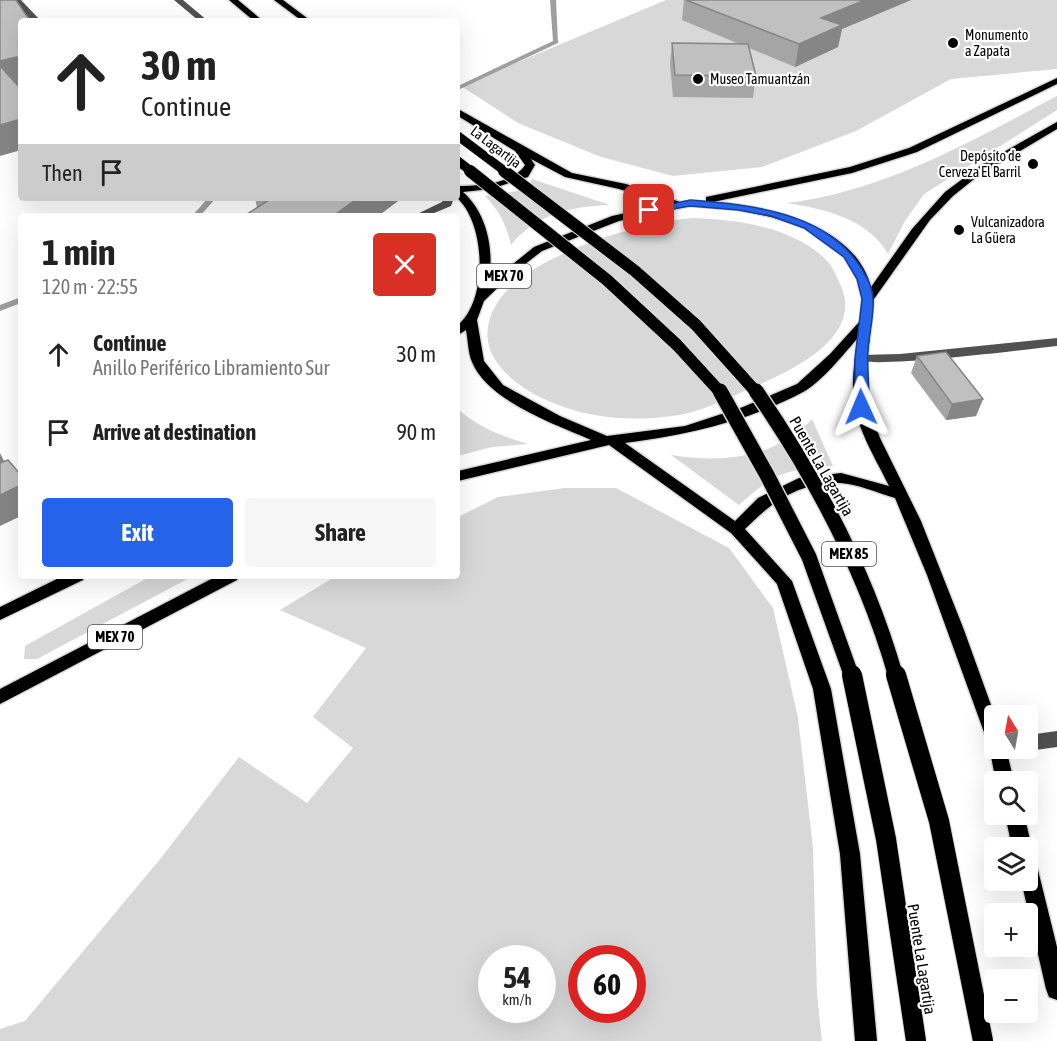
<!DOCTYPE html>
<html lang="en">
<head>
<meta charset="utf-8">
<style>
	:root { --surface:#fff; --page:#f6f6f6; --text:#222; --muted:#767676; --accent:#2563eb }
	body { margin:0; font-family:"Asap Condensed",sans-serif; background:var(--page); color:var(--text); height:100vh; display:flex; flex-direction:column; font-size:22px; white-space:nowrap }
	* { box-sizing:border-box; margin:0 }
	p { font-size:20px; color:var(--muted) }
	.icon { flex:none; width:33px; height:33px; fill:none; stroke:currentColor; stroke-width:2; stroke-linecap:round; stroke-linejoin:round }
	.map { position:relative; flex:1; overflow:hidden }
	.panel { position:absolute; left:18px; top:213px; width:442px; height:366px; display:flex; flex-direction:column; background:var(--surface); border-radius:6px; box-shadow:0 6px 24px #0002 }
	.panel>* { flex:none }
	.hud { position:absolute; left:18px; top:18px; width:442px; height:183px; border-radius:6px; box-shadow:0 6px 24px #0002; background:#fff; color:var(--text); overflow:hidden }
	.needle { width:39px; rotate:349deg }
	.buttons { position:absolute; left:984px; top:705px; display:grid; gap:12px }
	.buttons a { display:grid; place-items:center; width:54px; height:54px; border-radius:6px; background:var(--surface); box-shadow:0 6px 24px #0002; font-size:30px }
	.speed { position:absolute; left:478px; top:945px; display:flex; gap:12px; font-size:30px; font-weight:700; text-align:center }
	.speed>* { display:grid; place-content:center; width:78px; height:78px; border-radius:50%; background:var(--surface); box-shadow:0 6px 24px #0002; line-height:1 }
	.speed small { font-size:15px; font-weight:400 }
	.speed .limit { border:9px solid #d22; background:#fff; color:#111 }
	.pin { position:absolute; display:grid; place-items:center; width:51px; height:51px; color:#fff; margin:-26px; border-radius:12px; box-shadow:0 3px 9px #0006 }
	.me { position:absolute; width:66px; margin:-33px; rotate:359deg; stroke-linejoin:round; filter:drop-shadow(0 0 4px #0008) }
	.turn { display:flex; align-items:center; gap:21px; height:126px; padding:0 24px; font-size:27px }
	.turn .icon { width:78px; height:78px; stroke-width:2.5 }
	.turn b { display:block; font-size:42px; line-height:51px }
	.then { display:flex; align-items:center; height:57px; padding:0 24px; background:#0003; gap:12px; font-size:22px }
	.round { display:grid; place-items:center; flex:none; width:63px; height:63px; border-radius:6px; background:var(--page) }
	.head { display:flex; align-items:center; justify-content:space-between; height:102px; padding:0 24px }
	h1 { font-size:36px; font-weight:700; line-height:45px }
	.action { display:flex; gap:12px; margin-top:auto; padding:12px 24px }
	.action a { flex:1; height:69px; border-radius:6px; background:var(--accent); color:#fff; font-size:24px; font-weight:700; line-height:69px; text-align:center }
	.action a+a { background:var(--page); color:var(--text) }
	ul { padding:0; list-style:none }
	li { display:flex; align-items:center; gap:18px; height:78px; padding:0 24px }
	li div { flex:1 }
	li b { display:block; font-size:22px }
	li em { font-style:normal }
	.map>svg:first-child { display:block }
	.green { fill:#d8d8d8; fill-rule:evenodd }
	.lines { fill:none; stroke-linecap:round; stroke-linejoin:round }
	.stream { fill:#9f9f9f; fill-rule:evenodd }
	.major-casing { stroke:#dbdbdb; stroke-width:3 }
	.minor { fill:#515151; fill-rule:evenodd }
	.major { fill:#000; fill-rule:evenodd }
	.major-bridge-far3-casing { stroke:#dbdbdb; stroke-width:10; stroke-linecap:butt }
	.major-bridge-far2-casing { stroke:#dbdbdb; stroke-width:14; stroke-linecap:butt }
	.major-bridge-far1-casing { stroke:#dbdbdb; stroke-width:18; stroke-linecap:butt }
	.major-bridge-casing { stroke:#dbdbdb; stroke-width:22; stroke-linecap:butt }
	.major-bridge-far3 { stroke:#000; stroke-width:9 }
	.major-bridge-far2 { stroke:#000; stroke-width:12 }
	.major-bridge-far1 { stroke:#000; stroke-width:15 }
	.major-bridge { stroke:#000; stroke-width:20 }
	.wall { fill:#a5a5a5 }
	.shaded-wall { fill:#868686 }
	.building { fill:#c0c0c0; stroke:#868686; stroke-width:1.5 }
	.route { fill:#2563eb; stroke:#184099; stroke-width:1.5 }
	.poi-dot { fill:#000; stroke:#fff; stroke-width:2 }
	.labels { text-anchor:middle; stroke-width:4.5; stroke-linejoin:round; paint-order:stroke }
	.far-poi-label { font-size:14px; fill:#000; stroke:#fff; text-anchor:start }
	.far-street-label { font-size:14px; fill:#000; stroke:#fff }
	.shield { fill:#fff; stroke:#4c4c4c; stroke-width:1.5 }
	.shield-label { font-size:15px; font-weight:bold; fill:#000 }
	.street-label { font-size:16px; fill:#000; stroke:#fff }
</style>
</head>
<body>
<div class="map">
<svg width="1057" height="1041" viewBox="0 0 1057 1041">
	<rect width="100%" height="100%" fill="#fff"/>
	<!-- green -->
	<g class="green">
		<path d="M666,0H1057V69L951,79L856,131L762,167L673,176L601,157L518,123L461,86Z"/>
		<path d="M1057,96V110L924,194L905,221L888,254C869,219 822,208 786,203C883,192 972,141 1057,96Z"/>
		<path d="M532,179L610,205C573,206 535,214 511,245C507,226 499,210 485,196L517,191L529,185Z"/>
		<path d="M694,218C739,220 796,227 828,262C834,269 837,278 841,286C864,340 786,373 749,389C724,400 699,413 672,416C629,422 584,418 544,399C523,389 501,374 491,352C480,325 496,298 517,281C556,249 644,221 694,218Z"/>
		<path d="M458,409C478,427 501,436 528,444L492,447L458,456Z"/>
		<path d="M812,419L833,466C784,470 776,472 739,505L671,455C722,463 775,459 812,419Z"/>
		<path d="M565,488H616L729,548L773,608L798,718L813,848L817,994L822,1041H0V1029L25,1021L161,858L239,757L307,803L353,748L313,717L366,648L280,610L336,576H458V517L498,497ZM543,958V1010H492V958ZM582,958H633V1010H582Z"/>
		<path d="M151,576H193L37,659H24L25,646Z"/>
	</g>
	<g class="lines">
		<!-- stream -->
		<g class="stream">
			<path d="M550,0H556L558,43L458,90V86L553,41Z"/>
			<path d="M208,198H216L200,216H192Z"/>
			<path d="M21,297V303L0,311V305Z"/>
		</g>
		<!-- major casing -->
		<g class="major-casing">
			<g id="major">
				<path d="M229,0H238L263,21H254Z"/>
				<path d="M274,0H283L311,21H302Z"/>
				<path d="M1057,78V84L917,152L852,173L713,202C767,206 855,224 871,287L912,229L945,192L984,163L1057,122V129L978,176L953,196L930,220L874,299L868,354L866,389L869,409L880,438L921,521L964,630L995,716L994,748H1006L1014,782H996L989,746L927,575L895,498C878,493 857,484 840,483C799,482 773,501 745,529L792,581L831,689L860,854L877,1041H855L840,854L813,689L777,584L731,533L609,445L458,481V471L591,440C554,424 488,401 472,362C468,353 468,340 466,330L458,335V325C488,300 486,224 457,198L458,186C478,186 513,184 525,165L515,151L458,116V109L572,173L626,184L680,202L706,201V197L850,167L909,148ZM531,159L565,177L619,189L667,204L612,216L534,247L488,284C495,253 488,214 463,192L491,189L528,177L535,165ZM690,206L738,210L771,217L803,227L844,257L857,279L862,299L860,321L830,354L797,384L743,407L685,426L607,436L560,416L503,385L484,361L477,320L484,301L511,275L542,251L619,221ZM857,339C855,359 851,380 854,400C857,430 876,459 889,486L841,473L799,478L758,498L735,521L625,443C687,435 750,421 805,391C823,380 843,355 857,339Z"/>
				<path d="M63,576H85L83,580L0,620V607Z"/>
				<path d="M217,576H239L237,580L0,704V689Z"/>
				<path d="M1005,814H1024L1032,848L1029,854L1028,848H1012Z"/>
				<path d="M1028,861L1035,863L1038,870L1057,947V1000L1049,997L1046,989L1021,880H1028Z"/>
			</g>
		</g>
		<!-- minor -->
		<g class="minor">
			<path d="M12,0H21L41,21H32Z"/>
			<path d="M174,0H183L208,21H199Z"/>
			<path d="M444,198H454L451,206L427,216H413L442,202Z"/>
			<path d="M1057,338V346C1030,349 866,370 855,359L861,355L900,354Z"/>
			<path d="M1057,731V747L1028,751L1022,749L1028,748V735Z"/>
		</g>
		<!-- major -->
		<use href="#major" class="major"/>
		<!-- major-bridge-far3 casing -->
		<g class="major-bridge-far3-casing">
			<g id="major-bridge-far3">
				<path d="M458,136L506,172"/>
				<path d="M458,161L472,172"/>
			</g>
		</g>
		<!-- major-bridge-far2 casing -->
		<g class="major-bridge-far2-casing">
			<g id="major-bridge-far2">
				<path d="M470,171L607,280L677,345L721,393"/>
				<path d="M504,171L635,271L696,325L757,393"/>
			</g>
		</g>
		<!-- major-bridge-far1 casing -->
		<g class="major-bridge-far1-casing">
			<g id="major-bridge-far1">
				<path d="M720,391L767,475L809,557L852,677"/>
				<path d="M756,391C816,478 867,575 896,677"/>
			</g>
		</g>
		<!-- major-bridge casing -->
		<g class="major-bridge-casing">
			<g id="major-bridge">
				<path d="M852,675L886,839L916,1041"/>
				<path d="M896,675L939,821L983,1041"/>
			</g>
		</g>
		<!-- major-bridge-far3 -->
		<use href="#major-bridge-far3" class="major-bridge-far3"/>
		<!-- major-bridge-far2 -->
		<use href="#major-bridge-far2" class="major-bridge-far2"/>
		<!-- major-bridge-far1 -->
		<use href="#major-bridge-far1" class="major-bridge-far1"/>
		<!-- major-bridge -->
		<use href="#major-bridge" class="major-bridge"/>
	</g>
	<!-- wall -->
	<g class="wall">
		<path d="M684,0H911L842,29L838,47L795,67L749,48L756,76L753,98L673,97L670,64L672,43L739,44L682,20Z"/>
		<path d="M255,198H402L378,216H244L257,208Z"/>
		<path d="M917,356L983,399L976,416L946,420L911,373Z"/>
	</g>
	<!-- shaded-wall -->
	<g class="shaded-wall">
		<path d="M865,0H911L842,29L838,47L795,67L799,44L821,18Z"/>
		<path d="M21,56V85L6,89L0,71V61Z"/>
		<path d="M21,119V150L0,156V125Z"/>
		<path d="M358,198H402L378,216H333Z"/>
		<path d="M983,399L976,416L946,420L952,404Z"/>
		<path d="M0,453L10,473L0,479Z"/>
		<path d="M21,485V516L0,526V495Z"/>
	</g>
	<!-- building -->
	<g class="building">
		<path d="M0,0H16L30,21H21V56L0,61Z"/>
		<path d="M686,0H865L821,18L842,25L799,44Z"/>
		<path d="M672,43L748,44L756,76L675,75Z"/>
		<path d="M0,66L21,89V119L0,125Z"/>
		<path d="M272,198H358L333,216H244Z"/>
		<path d="M946,352L983,399L952,404L917,356Z"/>
		<path d="M8,460L21,475V485L0,495V463Z"/>
	</g>
	<!-- route -->
	<path class="route" d="M690,200C749,205 824,211 860,266C866,276 873,287 873,300C874,316 869,334 868,350C866,367 872,396 866,410H857L855,407V359L862,299L857,279L844,257L804,228L771,216L738,210L690,206L649,213L644,210Z"/>
	<!-- markers -->
	<g class="poi-dot">
		<circle cx="953" cy="43" r="6"/>
		<circle cx="698" cy="79" r="6"/>
		<circle cx="1033" cy="164" r="6"/>
		<circle cx="959" cy="230" r="6"/>
	</g>
	<g class="labels">
		<!-- far-poi labels -->
		<g class="far-poi-label">
			<text x="965" y="40">Monumento<tspan x="965" dy="16">a Zapata</tspan></text>
			<text x="710" y="84">Museo Tamuantzán</text>
			<text x="1021" y="161" text-anchor="end">Depósito de<tspan x="1021" dy="16">Cerveza El Barril</tspan></text>
			<text x="971" y="227">Vulcanizadora<tspan x="971" dy="16">La Güera</tspan></text>
		</g>
		<!-- far-street labels -->
		<g class="far-street-label">
			<text transform="translate(496 147) rotate(37)" y="5">La Lagartija</text>
		</g>
		<!-- shield labels -->
		<g class="shield">
			<rect x="477" y="264" width="54" height="24" rx="4.5"/>
			<rect x="822" y="542" width="54" height="24" rx="4.5"/>
			<rect x="88" y="625" width="54" height="24" rx="4.5"/>
		</g>
		<g class="shield-label">
			<text x="504" y="281">MEX 70</text>
			<text x="849" y="559">MEX 85</text>
			<text x="115" y="642">MEX 70</text>
		</g>
		<!-- street labels -->
		<g class="street-label">
			<text transform="translate(822 466) rotate(60)" y="6">Puente La Lagartija</text>
			<text transform="translate(922 959) rotate(81)" y="6">Puente La Lagartija</text>
		</g>
	</g>
</svg>
<div class="buttons">
<a><svg class="needle" viewBox="-14 -14 28 28"><path d="M0-13l5 13h-10z" fill="#e53935"/><path d="M0 13l5-13h-10z" fill="#767676"/></svg></a>
<a><svg class="icon" aria-label="search" viewBox="0 0 24 24"><circle cx="10" cy="10" r="6"/><path d="M15 15l6 6"/></svg></a>
<a><svg class="icon" aria-label="layers" viewBox="0 0 24 24"><path d="M12 4l9 5-9 5-9-5zM3 14l9 5 9-5"/></svg></a>
<a>+</a>
<a>−</a>
</div>
<div class="speed"><div>54<small>km/h</small></div><div class="limit">60</div></div>
<div class="pin" style="left:649px;top:210px;background:#d93025"><svg class="icon" aria-label="arrive" viewBox="0 0 24 24"><path d="M6 21V4h12l-3 4 3 4H6"/></svg></div>
<svg class="me" style="left:861px;top:407px" viewBox="-20 -20 40 40"><path d="M0-17L14 15 0 8-14 15z" fill="#2563eb" stroke="#fff" stroke-width="4"/></svg>
<div class="hud">
<div class="turn"><svg class="icon" aria-label="ahead" viewBox="0 0 24 24"><path d="M12 20V5M6 11l6-6 6 6"/></svg><div><b>30 m</b>Continue</div></div>
<div class="then">Then<svg class="icon" aria-label="arrive" viewBox="0 0 24 24"><path d="M6 21V4h12l-3 4 3 4H6"/></svg></div>
</div>
<section class="panel">
<div class="head"><div><h1>1 min</h1><p>120 m · 22:55</p></div><a class="round" style="background:#d93025;color:#fff"><svg class="icon" aria-label="close" viewBox="0 0 24 24"><path d="M6 6l12 12M18 6L6 18"/></svg></a></div>
<ul>
<li><svg class="icon" aria-label="ahead" viewBox="0 0 24 24"><path d="M12 20V5M6 11l6-6 6 6"/></svg><div><b>Continue</b><p>Anillo Periférico Libramiento Sur</p></div><em>30 m</em></li>
<li><svg class="icon" aria-label="arrive" viewBox="0 0 24 24"><path d="M6 21V4h12l-3 4 3 4H6"/></svg><div><b>Arrive at destination</b></div><em>90 m</em></li>
</ul>
<div class="action"><a>Exit</a><a>Share</a></div>
</section>
</div>
</body>
</html>
